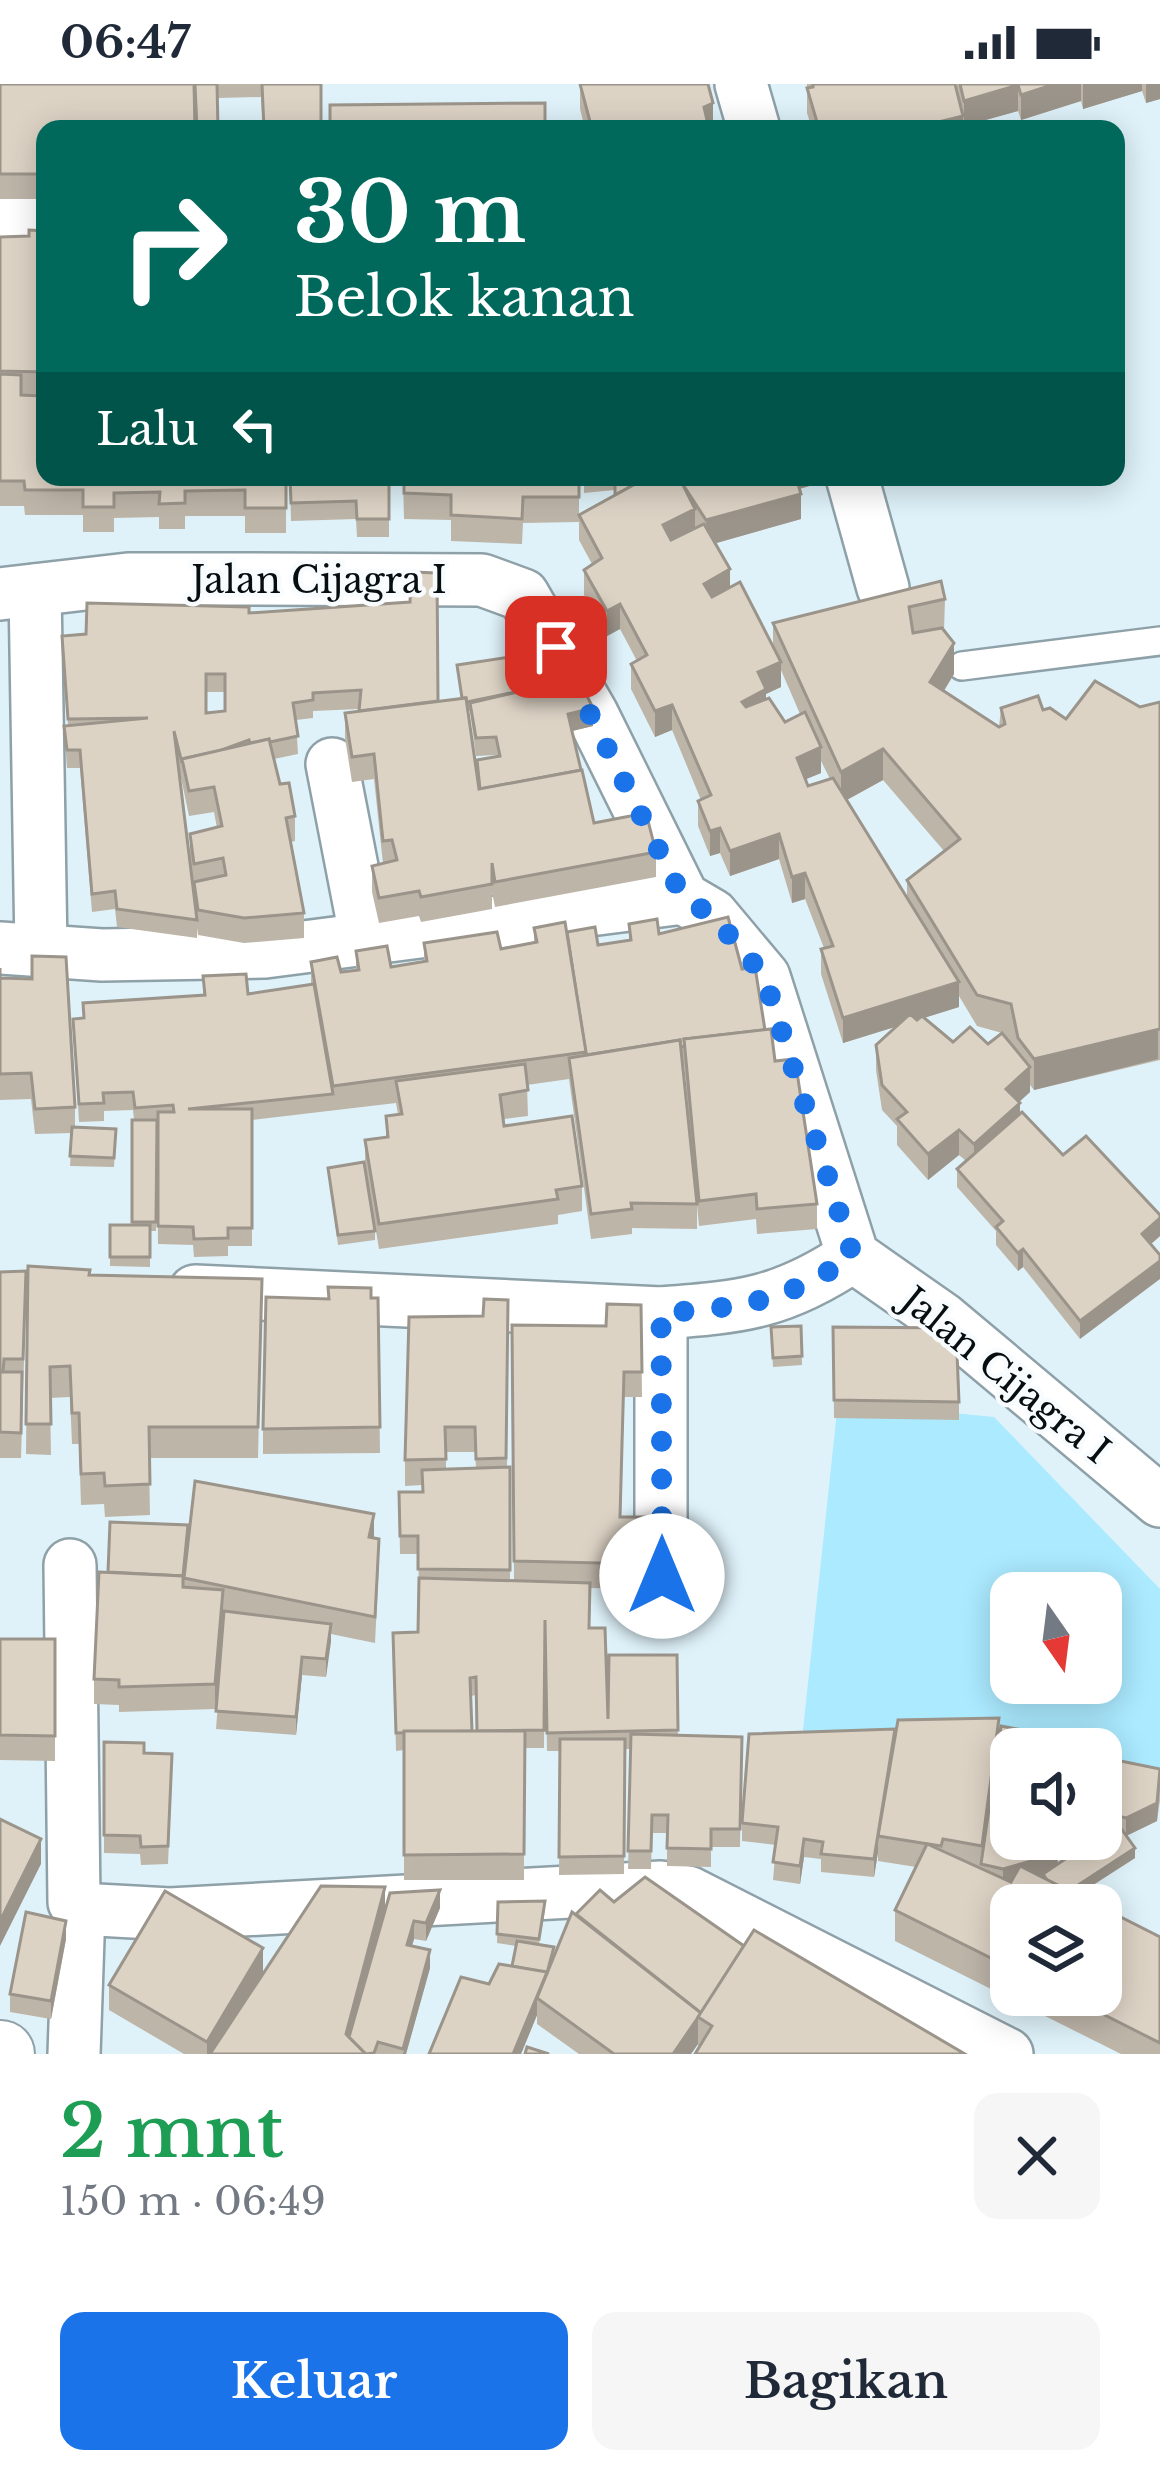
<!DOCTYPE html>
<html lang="id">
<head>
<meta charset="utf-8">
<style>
	:root { --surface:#fff; --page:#f6f6f7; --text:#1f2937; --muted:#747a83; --accent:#1a73e8 }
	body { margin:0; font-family:"Libre Baskerville",serif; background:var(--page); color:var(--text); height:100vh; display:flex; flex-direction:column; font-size:45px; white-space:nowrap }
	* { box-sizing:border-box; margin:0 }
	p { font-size:39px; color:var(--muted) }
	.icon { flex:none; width:66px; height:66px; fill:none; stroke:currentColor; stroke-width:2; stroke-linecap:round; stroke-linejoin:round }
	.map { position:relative; height:1970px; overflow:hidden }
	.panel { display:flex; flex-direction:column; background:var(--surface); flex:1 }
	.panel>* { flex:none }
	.hud { position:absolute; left:36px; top:36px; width:1089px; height:366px; border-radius:24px; box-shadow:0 6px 30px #0003; background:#00695c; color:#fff; overflow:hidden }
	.needle { width:78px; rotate:166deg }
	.fabs { position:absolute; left:990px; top:1488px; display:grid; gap:24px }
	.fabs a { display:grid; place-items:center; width:132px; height:132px; border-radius:24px; background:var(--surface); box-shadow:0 6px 30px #0003; font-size:60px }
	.pin { position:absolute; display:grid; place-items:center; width:102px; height:102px; color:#fff; margin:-51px; border-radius:24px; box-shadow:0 6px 18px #0006 }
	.me { position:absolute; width:132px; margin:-66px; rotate:0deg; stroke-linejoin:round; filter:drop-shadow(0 0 9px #0008) }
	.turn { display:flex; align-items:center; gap:42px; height:252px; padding:0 60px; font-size:54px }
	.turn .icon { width:156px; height:156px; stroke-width:2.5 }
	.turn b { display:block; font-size:84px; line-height:102px }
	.then { display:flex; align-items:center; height:114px; padding:0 60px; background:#0003; gap:24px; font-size:45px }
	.round { display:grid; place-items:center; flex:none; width:126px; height:126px; border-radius:24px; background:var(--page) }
	.headline { display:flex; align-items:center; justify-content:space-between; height:204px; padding:0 60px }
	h1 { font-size:72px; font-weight:600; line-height:90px; color:#1e9e55 }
	.cta { display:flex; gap:24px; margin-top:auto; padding:24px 60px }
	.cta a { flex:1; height:138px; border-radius:24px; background:var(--accent); color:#fff; font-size:48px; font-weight:600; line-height:138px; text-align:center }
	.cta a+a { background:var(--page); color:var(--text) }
	.status { display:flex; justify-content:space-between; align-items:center; height:84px; padding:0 60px; background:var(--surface); direction:ltr }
	.status svg { height:33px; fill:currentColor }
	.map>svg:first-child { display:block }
	.green { fill:#abeaff; fill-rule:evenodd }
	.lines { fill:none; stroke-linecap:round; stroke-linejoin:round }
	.service-casing { stroke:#8fa1a8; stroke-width:32 }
	.minor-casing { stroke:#8fa1a8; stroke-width:56 }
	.primary-casing { stroke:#8fa1a8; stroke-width:70 }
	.service { stroke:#fff; stroke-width:27 }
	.minor { stroke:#fff; stroke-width:51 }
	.primary { stroke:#fff; stroke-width:66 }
	.wall { fill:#beb5a9; fill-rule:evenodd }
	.shaded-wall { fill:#9b948a }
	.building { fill:#ddd3c5; stroke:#9b948a; stroke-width:3; fill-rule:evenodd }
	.route { stroke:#1a73e8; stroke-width:21; stroke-dasharray:0 37.8 }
	.labels { text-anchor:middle; stroke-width:9; stroke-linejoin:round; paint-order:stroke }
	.street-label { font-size:36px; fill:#070e10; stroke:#f8fcfe }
</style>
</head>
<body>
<div class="status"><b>06:47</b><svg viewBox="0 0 49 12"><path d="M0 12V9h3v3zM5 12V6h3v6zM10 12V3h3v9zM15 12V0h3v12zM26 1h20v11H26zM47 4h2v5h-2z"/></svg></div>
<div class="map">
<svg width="1160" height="1970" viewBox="0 0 1160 1970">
	<rect width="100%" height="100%" fill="#dff2f9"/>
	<!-- green -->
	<path class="green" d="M838,1318L994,1333L1160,1505V1701L1101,1695V1665H801ZM1011,1509H1101V1599H1011Z"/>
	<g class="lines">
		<!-- service casing -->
		<g class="service-casing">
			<path id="service" d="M962,582L1160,557"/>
		</g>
		<!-- minor casing -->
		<g class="minor-casing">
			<g id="minor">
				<path d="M741,0L754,45"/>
				<path d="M0,136H45"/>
				<path d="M852,393L883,504"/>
				<path d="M35,506L41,866"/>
				<path d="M0,510L128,495H238L482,496L523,511L592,630L683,814L712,831L764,893L853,1172L943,1235L1160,1417"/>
				<path d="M332,680L366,855"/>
				<path d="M0,864L102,871L265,868L683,814"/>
				<path d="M195,1207L661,1229C743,1223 783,1219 853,1172"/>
				<path d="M661,1229V1493"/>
				<path d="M70,1481L74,1818L79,1825L74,1970"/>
				<path d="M79,1825L170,1830L661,1803L688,1808L1007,1970"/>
			</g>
		</g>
		<!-- primary casing -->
		<g class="primary-casing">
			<path id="primary" d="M0,1970H1"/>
		</g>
		<!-- service -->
		<use href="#service" class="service"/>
		<!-- minor -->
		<use href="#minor" class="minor"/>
		<!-- primary -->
		<use href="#primary" class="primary"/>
	</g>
	<!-- wall -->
	<g class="wall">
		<path d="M0,0L45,45V115H0Z"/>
		<path d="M194,0H321V45H263L261,13L217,14Z"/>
		<path d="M580,0L713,44L585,45L580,25Z"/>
		<path d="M807,0H1160V15L1146,19L1142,7L1083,25L1081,17L1021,36L1018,27L964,42L963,37V45H812L807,29Z"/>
		<path d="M45,147V393H286V449H245V432H185V445H159V433L114,434V448H83V431H25L24,422H0V153L29,152Z"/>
		<path d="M290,393H389V453H357L356,435L291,437Z"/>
		<path d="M403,393H579V431L615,411V406L584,409V393H830V396L799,405L801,435L716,459L730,503L773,563V539L945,515L944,547L954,590L944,607L999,643L1001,624L1043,626L1066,635L1140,623L1160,618V976L1034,1006L1030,1001V1008L1019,1018L1020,1030L1063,1071L1160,1131V1152L1151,1160L1080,1255L1023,1183L1018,1187L996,1161V1147L957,1103V1085L966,1077L959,1071L928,1096L897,1061V1042L882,1026L876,986V961L895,943L843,959L821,890V865L824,864L805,815L792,819L779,775L730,792L720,769L710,772L698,742V717L701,716L672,646L655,653L631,605V580L637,577L620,545L607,552L584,511V486L592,480L579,456V438L523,439L522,460L451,457V436L404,435ZM781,586L800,630L785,638L766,615V610L781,603ZM821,677L830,695L808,702L805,695L821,689ZM883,696L944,767L907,796V814L847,716ZM959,912L977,942L1002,949L988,960L953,958L924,934L959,923Z"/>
		<path d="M249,529L438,617L461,615L457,581L534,604L593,642L572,647L594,739L656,768V793L495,823L492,808V825L421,838L419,832L379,839L372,808V782L383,780L374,695L352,698L345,654V629L359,627V625L313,627V634L296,636L298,670L274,675L280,700L295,732V757L291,758L304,829V854L244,859L198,851L197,844V854L117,843L115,825L92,828L80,684H67L64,642H68L62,552ZM206,608H225V627L206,629ZM468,627H470L476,672L496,671L497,673L477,687ZM179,684L189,732L214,728L217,744L190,750V775L194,808Z"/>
		<path d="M629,840L659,850L742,885L775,977L817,1120V1145L757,1150L756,1135L699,1142L684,980H682L697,1120V1145L632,1144V1150L591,1155L569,995L527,1001L528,1032L504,1035V1042L582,1102V1127L558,1131V1140L379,1165L365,1081V1056L386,1053V1032L398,1030L396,1019L252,1036V1162H228V1172L194,1173L193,1161L158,1160L157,1040L156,1147H150V1183L110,1182V1141H132V1036H134L133,1026L104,1027V1037L79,1038L73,935H83V919L203,911V892L248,910L311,901V878L341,888L356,886V867L391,883L424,877V859L501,865L534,859V844L567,848L598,861L629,856Z"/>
		<path d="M0,884V894L75,1023V1043L116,1045L114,1083L70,1082L72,1049L35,1050L31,1015L0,1016Z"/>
		<path d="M328,1084L375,1147V1156L338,1161Z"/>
		<path d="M28,1182L90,1191L262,1195L258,1374H149L150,1431L105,1433L104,1420L81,1421L79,1360H72L70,1313L50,1314L51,1371L26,1370Z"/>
		<path d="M0,1188L26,1212L21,1374H0Z"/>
		<path d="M378,1214L380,1369L263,1370V1345L329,1215Z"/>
		<path d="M508,1216L507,1383H510V1496L514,1497L512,1241L606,1242L641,1221L642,1313H624L621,1433H645L643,1505L590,1504L589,1544L608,1635L677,1571L678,1651L742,1653L740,1763H711V1783L667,1782V1749H652L651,1785H628L631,1665H625L624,1790L559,1791L560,1667H547L545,1554L544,1664H524V1796H404V1666L396,1667L393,1549L418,1548L419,1503L418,1470H400L399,1408H422V1401L405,1402V1376L483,1232ZM446,1368H475L476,1384L446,1386ZM476,1611L477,1647H472L471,1612Z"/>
		<path d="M801,1242L802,1281L773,1283L771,1243Z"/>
		<path d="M833,1243L959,1318V1336L834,1334Z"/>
		<path d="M374,1454L379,1480L375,1559L331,1550L326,1593L302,1591L296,1651L216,1645L225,1528L223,1527L215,1625L119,1628V1621L94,1620V1595L108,1489L187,1468Z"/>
		<path d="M0,1555H55V1677L0,1676Z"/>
		<path d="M999,1655L1053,1665L1011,1755H1061L1057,1781L1070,1772L1066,1767V1757L1096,1758L1111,1748L1101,1746V1673L1160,1685V1716L1157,1737L1126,1752L1135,1774L1077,1811L1011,1821V1911H1101L1160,1853V1970H1121L895,1857V1826L916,1783L878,1777V1768L874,1793L821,1788V1775L804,1773L800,1800L773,1796L776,1761L742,1757V1739Z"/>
		<path d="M104,1658L144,1669L172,1688L168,1780L141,1781L140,1770L104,1769Z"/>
		<path d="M498,1818L545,1826L539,1860L554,1874L576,1830L614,1818L744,1862L965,1970L698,1965V1960L691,1970H579L537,1940V1931L521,1970H429L489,1900L512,1882L516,1862L497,1859Z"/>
		<path d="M440,1824L426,1857L414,1855L412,1862L430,1884L406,1970H184L109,1926V1901L263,1889L385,1828Z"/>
		<path d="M66,1855L51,1935L10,1928V1910Z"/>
	</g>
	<!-- shaded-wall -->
	<g class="shaded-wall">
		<path d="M1055,0H1081V17L1021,36V11Z"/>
		<path d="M1083,0H1142V7L1083,25Z"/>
		<path d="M1146,0H1160V15L1146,19Z"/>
		<path d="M1018,1V27L964,42V17Z"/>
		<path d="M713,19V44L704,45V23Z"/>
		<path d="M963,32V45H910Z"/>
		<path d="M792,393H830V396L792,407Z"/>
		<path d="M801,410V435L706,462V436Z"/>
		<path d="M695,425V450L663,466V441Z"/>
		<path d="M730,485V510L704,525V500Z"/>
		<path d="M620,520V545L607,552V527Z"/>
		<path d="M954,559V590L930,629V598Z"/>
		<path d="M781,578V603L766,610V630L742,643V618L758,588Z"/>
		<path d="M672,621V646L655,653V627Z"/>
		<path d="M593,624V642L568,648V630Z"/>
		<path d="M821,663V689L797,699V674Z"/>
		<path d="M883,665V696L841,719V688Z"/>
		<path d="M720,744V769L710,772V747Z"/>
		<path d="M779,750V775L730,792V767Z"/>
		<path d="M805,789V815L792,819V793Z"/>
		<path d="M959,898V923L843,959V934Z"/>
		<path d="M1158,944V975L1034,1006V975Z"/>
		<path d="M1030,983V1008L1006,1030V1005Z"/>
		<path d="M1020,1019V1044L974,1085V1060Z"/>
		<path d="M959,1046V1071L928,1096V1070Z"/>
		<path d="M1160,1134V1152L1142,1168V1150Z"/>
		<path d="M1023,1165V1183L1018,1187V1169Z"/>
		<path d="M1160,1177V1195L1080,1255V1237Z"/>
		<path d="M374,1430V1455L369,1453Z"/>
		<path d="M223,1506V1532L215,1625V1600Z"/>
		<path d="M331,1540V1558L326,1593V1575Z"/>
		<path d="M302,1573V1591L296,1651V1633Z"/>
		<path d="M999,1634V1659L982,1781V1762Z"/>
		<path d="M1160,1698L1157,1737L1126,1752V1734Z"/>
		<path d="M878,1752V1768L874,1793V1775Z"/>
		<path d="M41,1755V1780L0,1862V1837Z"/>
		<path d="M804,1755V1773L800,1800V1782Z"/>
		<path d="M1058,1755H1061L1056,1788L1003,1803V1785Z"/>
		<path d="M1135,1764V1774L1062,1821L1060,1813Z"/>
		<path d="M385,1803V1828L350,1958L346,1950Z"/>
		<path d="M440,1806V1824L426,1857V1839Z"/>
		<path d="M66,1837V1855L51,1935V1917Z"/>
		<path d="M414,1837V1855L407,1879V1861Z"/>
		<path d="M263,1864V1889L215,1970H207V1958Z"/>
		<path d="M430,1866V1884L406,1970H403Z"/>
		<path d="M547,1888L537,1914V1931L521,1970H513Z"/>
		<path d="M698,1935V1960L691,1970H673Z"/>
	</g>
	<!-- building -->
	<g class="building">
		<path d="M0,0H194L195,45H45V90H0Z"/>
		<path d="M195,0H217L218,45H197Z"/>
		<path d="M262,0H321V45H264Z"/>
		<path d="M580,0H708L713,19L704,23L709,45H592Z"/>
		<path d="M813,0H955L963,32L910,45H819L807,4L813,3Z"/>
		<path d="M960,0H1055L1021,11L1018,1L964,17Z"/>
		<path d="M545,19V45H330V21Z"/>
		<path d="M29,146L45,147V288L0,287V153L29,152Z"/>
		<path d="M0,290L21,291V311L42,312L43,291H45V393H286V424H245V406L185,407V419L159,420L160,408L114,409V423H83V406H25L24,397H0Z"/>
		<path d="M290,393H389V435H357L356,417L291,419Z"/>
		<path d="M404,393H579V413H523L522,435L451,431V411L404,409Z"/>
		<path d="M615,393H648L615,411Z"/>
		<path d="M648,393H796L801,410L706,436L682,399L695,425L663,441L671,456L704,440L730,485L704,500L712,513L740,498L781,578L758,588L766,605L742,618L746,623L769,614L785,638L805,628L821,663L797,674L808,702L833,694L959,898L843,934L821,865L833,862L805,789L792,793L779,750L730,767L720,744L710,747L698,717L711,711L672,621L655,627L631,580L647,571L620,520L607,527L584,486L602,474L579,431Z"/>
		<path d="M411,488L437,489L438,617L359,627L361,606L313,609V616L293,619L298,652L270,658L269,655L250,659L249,656L219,667L182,675V679L174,647L197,836L117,825L115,807L92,810L80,666H67L64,642L148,634L68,635L62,552L86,550L87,519L249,523V529L410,518ZM206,590H225V627L206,629Z"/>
		<path d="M941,497L945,515L909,523L913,549L942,544L954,559L930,598L999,643L1005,640L1001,624L1038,612L1043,626L1050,624L1066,635L1095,597L1140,623L1160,618V945L1034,975L1018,954L1011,920L977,911L907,796L960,755L883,665L841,688L773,539Z"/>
		<path d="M529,570L534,604L467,618L466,614H462L457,581Z"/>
		<path d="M578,594L593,624L568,630L581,686L480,705L477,676L500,672L496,653L476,654L470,619Z"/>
		<path d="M466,614L479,705L582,686L594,739L646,729L656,768L495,798L492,779V800L421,813L419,807L379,814L372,782L397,776L392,756L383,757L374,670L352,673L345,629Z"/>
		<path d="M269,655L280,700L289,699L295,732L286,734L304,829L244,834L198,826L194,798L226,791L223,774L194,780L190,750L222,742L214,703L189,707L182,675Z"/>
		<path d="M728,833L742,885L755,883L765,946L684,955L685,962L681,963L680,956L586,971L567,848L595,843L598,861L631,856L629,840L657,835L659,850Z"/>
		<path d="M565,838L586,968L333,1002L311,878L337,873L341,888L359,886L356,867L387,862L391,883L427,877L424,859L497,848L501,865L537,858L534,844Z"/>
		<path d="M32,872L66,873L75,1023L35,1025L31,989L0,990V884V894L32,895Z"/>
		<path d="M246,890L248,910L314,900L333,1010L188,1025H252V1144H228V1154L194,1155L193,1143L158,1142V1028H174L173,1021L135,1024L133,1008L103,1009L104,1019L79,1020L73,935L84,934L83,919L205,911L203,892Z"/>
		<path d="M910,930L917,936L922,932L953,958L970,943L988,960L1002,949L1030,983L1006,1005L1020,1019L974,1060L959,1046L928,1070L897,1035L907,1028L882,1001L876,961Z"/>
		<path d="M771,945L775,977L795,975L817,1120L757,1125L756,1110L699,1117L684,955Z"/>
		<path d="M680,956L697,1120L631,1119L632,1125L591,1130L569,974Z"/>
		<path d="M525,980L528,1006L500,1011L504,1042L572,1032L582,1102L556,1106L558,1115L379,1140L365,1056L388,1053L386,1032L402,1030L396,997Z"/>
		<path d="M1022,1028L1063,1071L1086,1052L1160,1131V1134L1142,1150L1160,1171V1177L1080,1237L1023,1165L1018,1169L996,1143L1003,1137L957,1085Z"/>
		<path d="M132,1036H157L156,1138H132Z"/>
		<path d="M72,1043L116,1045L114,1074L70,1072Z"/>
		<path d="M364,1078L375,1147L338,1151L328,1084Z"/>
		<rect x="110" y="1141" width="40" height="32"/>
		<path d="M28,1182L90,1186L89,1191L262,1195L258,1343H149L150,1400L105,1402L104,1389L81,1390L79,1329H72L70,1282L50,1283L51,1340H26Z"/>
		<path d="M26,1187L23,1275H4L3,1288H22L21,1349L0,1348V1188Z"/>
		<path d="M328,1203L371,1204V1214H378L380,1343L263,1345L266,1213L329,1215Z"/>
		<path d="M484,1215L508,1216L506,1374L476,1375L475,1343H445L446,1375L405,1376L409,1233L483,1232Z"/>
		<path d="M607,1220L641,1221L642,1288H624L620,1433H645L643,1480L514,1477L512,1241L606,1242Z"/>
		<path d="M801,1242L802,1272L773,1274L771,1243Z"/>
		<path d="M833,1243L956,1244L959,1318L834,1316Z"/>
		<path d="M510,1383V1486L418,1485V1452H400L399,1408H423L422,1386Z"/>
		<path d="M195,1397L374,1430L369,1453L379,1455L375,1533L184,1494Z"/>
		<path d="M110,1438L188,1441L183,1492L108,1488Z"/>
		<path d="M99,1488L183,1492V1503L223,1506L215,1600L119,1603V1596L94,1595Z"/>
		<path d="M419,1494L590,1499L589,1544H605L608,1635L609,1571H677L678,1646L547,1649L545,1536L544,1646L477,1647L476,1593L470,1594L472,1647L396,1649L393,1549L418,1548Z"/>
		<path d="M224,1527L331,1540L326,1575L302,1573L296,1633L216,1627Z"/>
		<path d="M0,1555H55V1652L0,1651Z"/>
		<path d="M999,1634L982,1762L943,1755L941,1762L878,1752L898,1636Z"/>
		<path d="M1001,1642L1053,1652L1051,1665H1011V1755H1058L1056,1770L1003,1785L981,1780Z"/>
		<path d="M895,1645L874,1775L821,1770L823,1758L804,1755L800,1782L773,1778L778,1743L742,1739L749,1650Z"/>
		<path d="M404,1647H525L524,1770L404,1771Z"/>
		<path d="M631,1650L742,1653L740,1745H711V1765L667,1764L668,1731H652L651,1767H628Z"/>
		<path d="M560,1655H625L624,1772L559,1773Z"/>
		<path d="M104,1658L144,1659V1669L172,1670L168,1762L141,1763L140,1752L104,1751Z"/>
		<path d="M1101,1673L1160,1685L1157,1719L1126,1734L1101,1728Z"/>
		<path d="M0,1735L41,1755L0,1837Z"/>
		<path d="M1120,1743L1135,1764L1069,1807L1047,1796L1043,1790L1074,1769L1066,1757L1069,1755H1093L1096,1758Z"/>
		<path d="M927,1760L1011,1798L1020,1782L1097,1821H1011V1884L895,1826Z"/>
		<path d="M645,1793L744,1862L701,1929L576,1830L600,1806L614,1818Z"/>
		<path d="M321,1802L385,1803L346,1950L366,1970H210Z"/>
		<path d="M440,1806L426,1839L414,1837L407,1861L430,1866L403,1965L378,1958L374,1969L366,1970L349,1953L390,1809Z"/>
		<path d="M165,1807L263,1864L207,1958L109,1901Z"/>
		<path d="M545,1817L539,1855L497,1850L498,1818Z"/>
		<path d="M1101,1823L1160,1853V1959L1065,1911H1101Z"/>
		<path d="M26,1828L66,1837L51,1917L10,1910Z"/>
		<path d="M572,1828L701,1929L673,1970H614L537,1914Z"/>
		<path d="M754,1846L965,1970H695L712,1942L698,1933Z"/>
		<path d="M517,1857L554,1863L547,1889L512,1882Z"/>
		<path d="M499,1880L547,1888L513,1970H429L461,1893L489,1900Z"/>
		<path d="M527,1963L549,1970H525Z"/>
	</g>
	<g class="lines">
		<!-- route -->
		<path class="route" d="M556,563L683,814L712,831L764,892L853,1172C783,1219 743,1223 661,1229L662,1492"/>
	</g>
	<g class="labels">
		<!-- street labels -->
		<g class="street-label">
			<text x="319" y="509">Jalan Cijagra I</text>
			<text transform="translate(1006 1291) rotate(39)" y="13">Jalan Cijagra I</text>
		</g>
	</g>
</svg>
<div class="fabs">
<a><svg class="needle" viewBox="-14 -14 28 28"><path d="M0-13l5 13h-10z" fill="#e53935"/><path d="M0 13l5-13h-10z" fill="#747a83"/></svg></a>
<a><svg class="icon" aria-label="sound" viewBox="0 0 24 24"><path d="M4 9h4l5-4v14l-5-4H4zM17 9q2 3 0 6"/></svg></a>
<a><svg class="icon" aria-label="layers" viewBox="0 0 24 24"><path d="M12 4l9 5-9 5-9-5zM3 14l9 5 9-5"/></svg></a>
</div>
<div class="pin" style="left:556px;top:563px;background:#d93025"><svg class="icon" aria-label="arrive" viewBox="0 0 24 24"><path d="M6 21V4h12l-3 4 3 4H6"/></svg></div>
<svg class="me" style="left:662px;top:1492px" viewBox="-20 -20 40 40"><circle r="19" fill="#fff"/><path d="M0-13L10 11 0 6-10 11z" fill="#1a73e8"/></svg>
<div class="hud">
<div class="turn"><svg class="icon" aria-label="right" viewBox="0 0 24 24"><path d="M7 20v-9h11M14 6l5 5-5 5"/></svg><div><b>30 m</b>Belok kanan</div></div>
<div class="then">Lalu<svg class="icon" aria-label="left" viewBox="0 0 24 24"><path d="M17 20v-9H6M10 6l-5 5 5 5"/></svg></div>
</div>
</div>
<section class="panel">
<div class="headline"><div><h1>2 mnt</h1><p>150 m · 06:49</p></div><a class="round"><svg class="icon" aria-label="close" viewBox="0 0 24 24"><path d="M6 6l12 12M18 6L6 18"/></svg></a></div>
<div class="cta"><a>Keluar</a><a>Bagikan</a></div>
</section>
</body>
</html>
